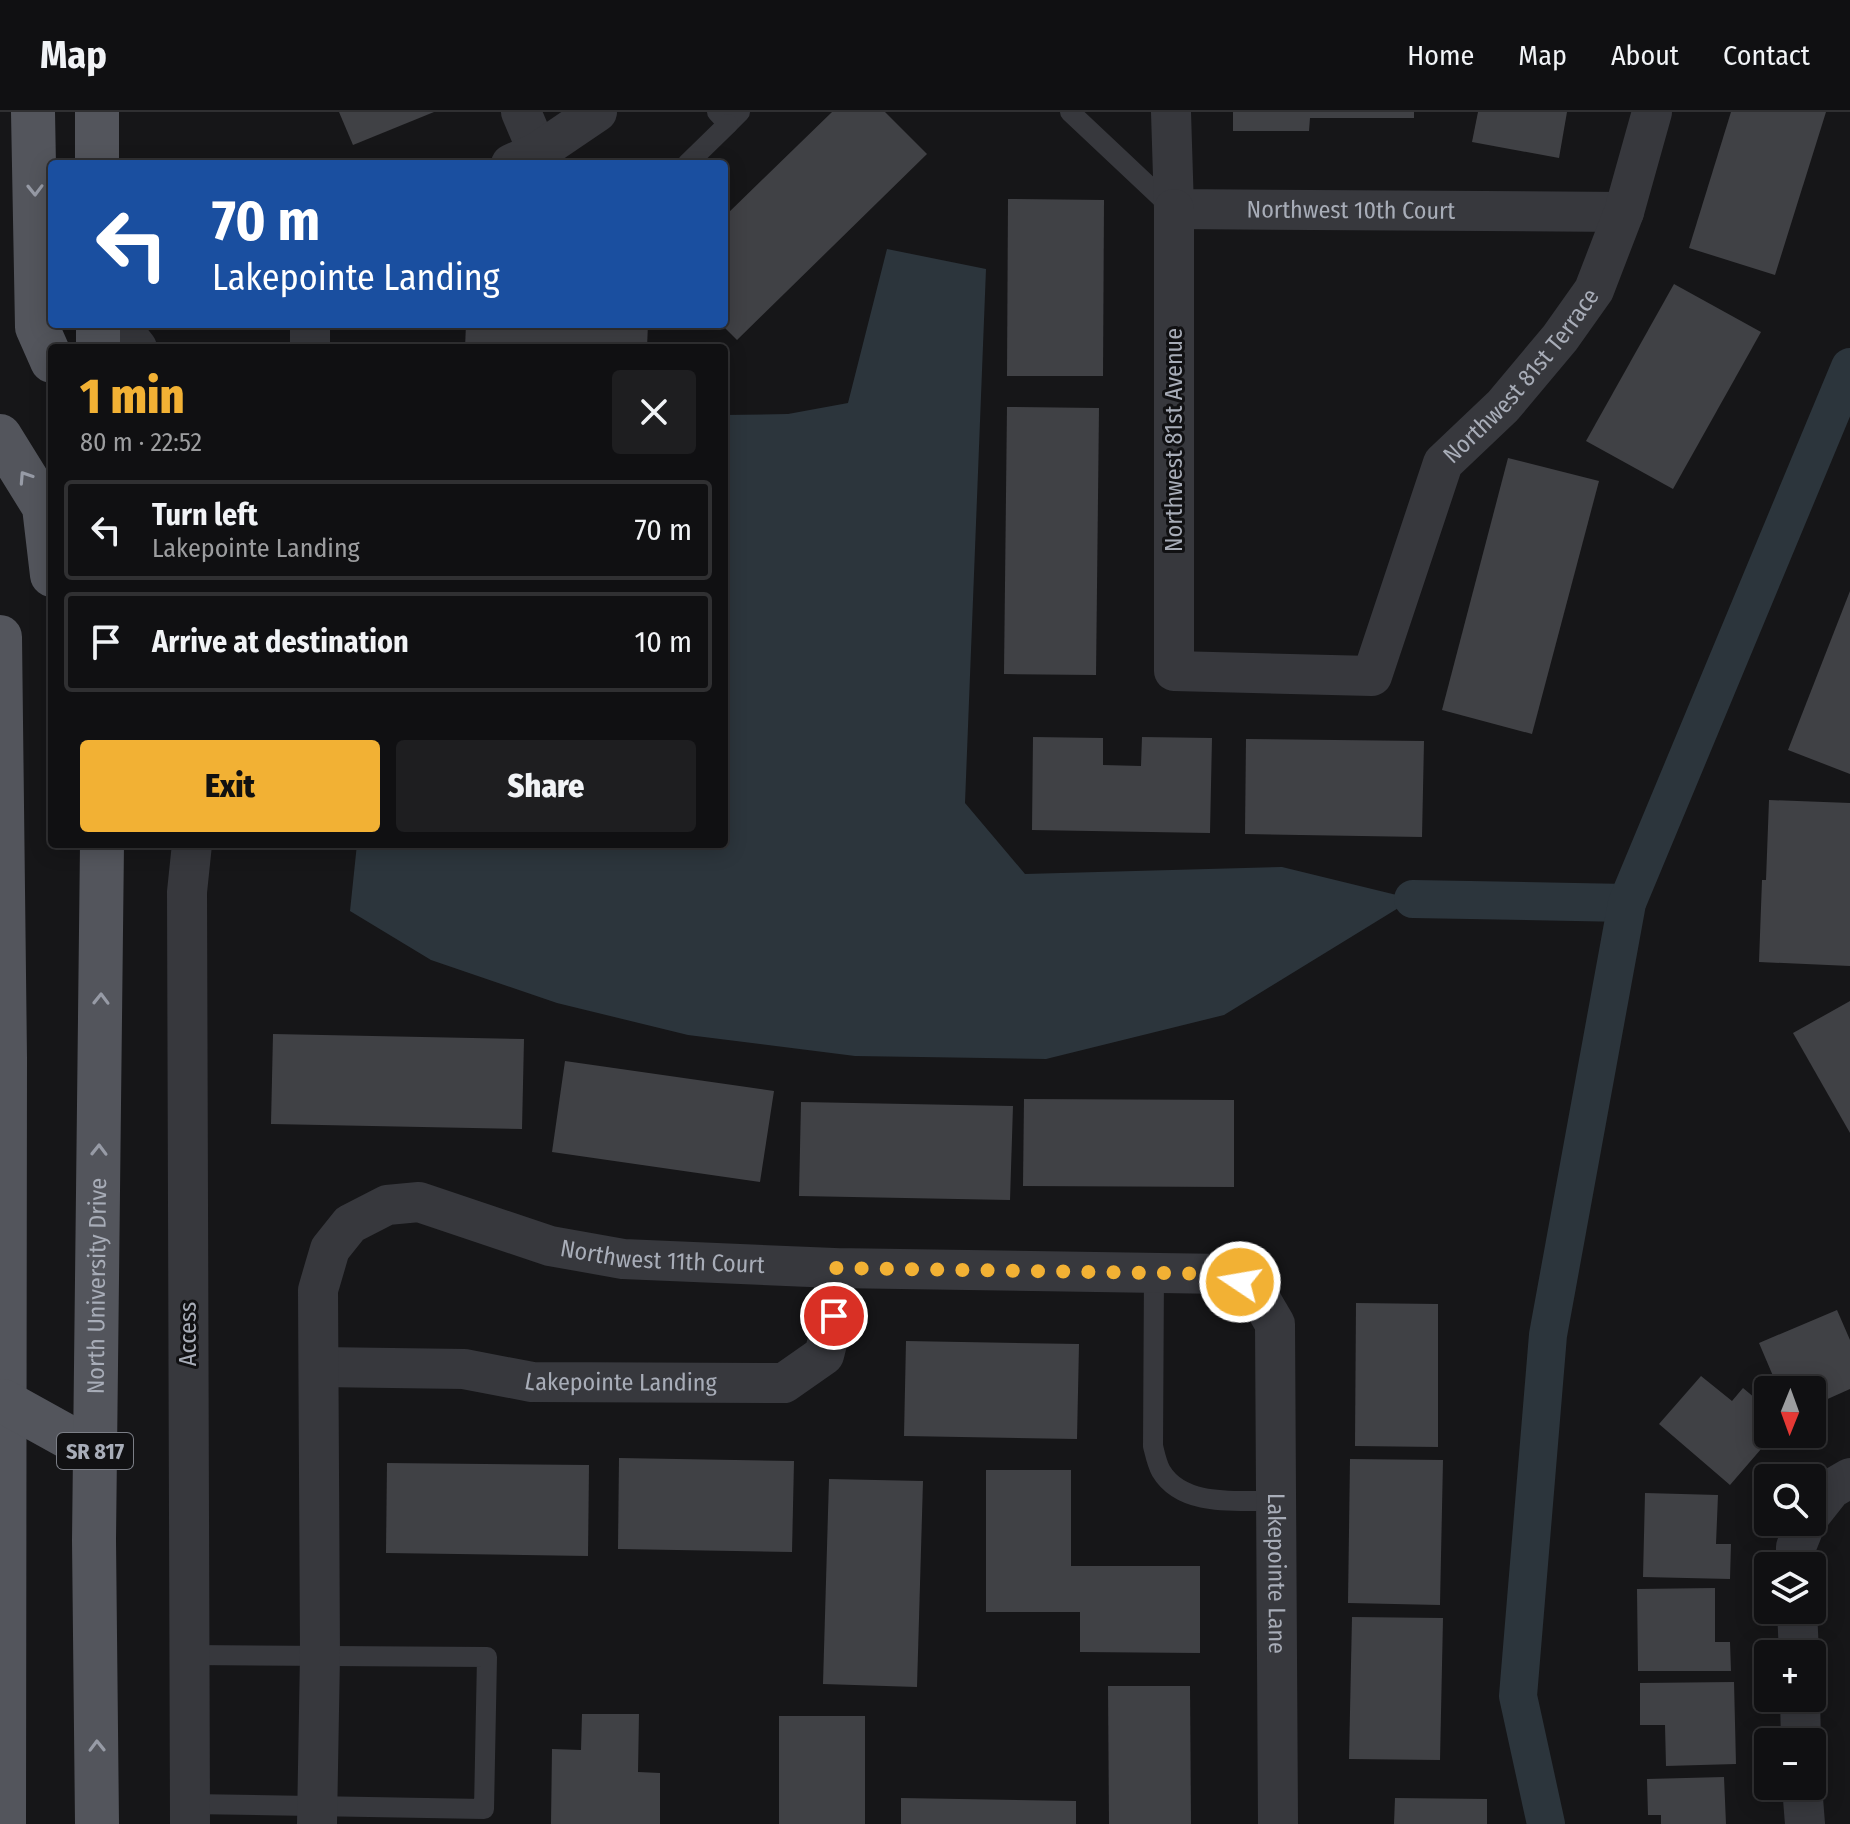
<!DOCTYPE html>
<html lang="en">
<head>
<meta charset="utf-8">
<style>
	:root { --surface:#101012; --page:#1e1e20; --text:#f1f3f6; --muted:#9c9d9f; --line:#303032; --accent:#f2b134 }
	body { margin:0; font-family:"Fira Sans Condensed",sans-serif; background:var(--page); color:var(--text); height:100vh; display:flex; flex-direction:column; font-size:30px; white-space:nowrap }
	* { box-sizing:border-box; margin:0 }
	p { font-size:26px; color:var(--muted) }
	.icon { flex:none; width:44px; height:44px; fill:none; stroke:currentColor; stroke-width:2; stroke-linecap:round; stroke-linejoin:round }
	.map { position:relative; flex:1; overflow:hidden }
	.drawer { position:absolute; left:48px; top:232px; width:680px; height:504px; display:flex; flex-direction:column; background:var(--surface); border-radius:8px; box-shadow:0 4px 20px #0003,0 0 0 2px var(--line) }
	.drawer>* { flex:none }
	.guide { position:absolute; left:48px; top:48px; width:680px; height:168px; border-radius:8px; box-shadow:0 4px 20px #0003,0 0 0 2px var(--line); background:#1a4fa0; color:#fff; overflow:hidden }
	.needle { width:52px; rotate:181deg }
	.buttons { position:absolute; left:1754px; top:1264px; display:grid; gap:16px }
	.buttons a { display:grid; place-items:center; width:72px; height:72px; border-radius:8px; background:var(--surface); box-shadow:0 4px 20px #0003,0 0 0 2px var(--line); font-size:40px }
	.pin { position:absolute; display:grid; place-items:center; width:68px; height:68px; color:#fff; margin:-34px; border:4px solid #fff; border-radius:50%; box-shadow:0 2px 8px #0007 }
	.me { position:absolute; width:88px; margin:-44px; rotate:282deg; stroke-linejoin:round; filter:drop-shadow(0 0 6px #0008) }
	.turn { display:flex; align-items:center; gap:28px; height:168px; padding:0 32px; font-size:36px }
	.turn .icon { width:104px; height:104px; stroke-width:2.5 }
	.turn b { display:block; font-size:56px; line-height:68px }
	.round { display:grid; place-items:center; flex:none; width:84px; height:84px; border-radius:8px; background:var(--page) }
	.summary { display:flex; align-items:center; justify-content:space-between; height:136px; padding:0 32px }
	h1 { font-size:48px; font-weight:800; line-height:60px; color:var(--accent) }
	.button { display:flex; gap:16px; margin-top:auto; padding:16px 32px }
	.button a { flex:1; height:92px; border-radius:8px; background:var(--accent); color:#111; font-size:32px; font-weight:800; line-height:92px; text-align:center }
	.button a+a { background:var(--page); color:var(--text) }
	ul { padding:0; list-style:none }
	li { display:flex; align-items:center; gap:24px; height:100px; margin:0 16px 12px; padding:0 16px; border:4px solid var(--line); border-radius:8px }
	li div { flex:1 }
	li b { display:block; font-size:30px }
	li em { font-style:normal }
	header { display:flex; align-items:center; gap:48px; box-sizing:border-box; height:112px; padding:0 40px; background:var(--surface); border-bottom:2px solid var(--line) }
	header strong { font-size:38px }
	nav { display:flex; gap:44px; margin-inline-start:auto; font-size:28px }
	.map>svg:first-child { display:block }
	.water { fill:#2c353c }
	.lines { fill:none; stroke-linecap:round; stroke-linejoin:round }
	.canal { stroke:#2c353c; stroke-width:38 }
	.building { fill:#404145 }
	.service { stroke:#37383d; stroke-width:20 }
	.minor { stroke:#37383d; stroke-width:40 }
	.primary { stroke:#53555c; stroke-width:44 }
	.oneway { stroke:#979ba6 }
	.route { stroke:#f2b134; stroke-width:14; stroke-dasharray:0 25.2 }
	.labels { text-anchor:middle; stroke-width:6; stroke-linejoin:round; paint-order:stroke }
	.shield { fill:#111113; stroke:#7b7e86; stroke-width:2 }
	.shield-label { font-size:22px; font-weight:bold; fill:#a8adb8 }
	.street-label { font-size:24px; fill:#a8adb8; stroke:#111113 }
</style>
</head>
<body>
<header>
<strong>Map</strong>
<nav><a>Home</a><a>Map</a><a>About</a><a>Contact</a></nav>
</header>
<div class="map">
<svg width="1850" height="1712" viewBox="0 0 1850 1712">
	<rect width="100%" height="100%" fill="#161618"/>
	<!-- water -->
	<path class="water" d="M887,137L986,157L965,691L1025,762L1282,755L1413,787L1224,903L1046,947L855,944L688,923L557,891L431,848L350,799L357,732H724V303L788,302L848,291Z"/>
	<g class="lines">
		<!-- canal -->
		<g class="canal">
			<path d="M1413,787L1627,791"/>
			<path d="M1546,1712L1518,1584L1548,1223L1627,791L1850,255"/>
		</g>
	</g>
	<!-- building -->
	<g class="building">
		<path d="M339,0H434L353,33Z"/>
		<path d="M832,0H885L927,42L737,228L721,212H724V105Z"/>
		<path d="M1233,0H1414V6H1310L1309,19H1233Z"/>
		<path d="M1478,0H1567L1559,46L1472,30Z"/>
		<path d="M1731,0H1826L1775,163L1689,136Z"/>
		<path d="M1008,87L1104,88L1103,264H1007Z"/>
		<path d="M1674,172L1761,220L1673,377L1586,329Z"/>
		<path d="M466,212H648L647,236H465Z"/>
		<path d="M1007,295L1099,296L1096,563L1004,562Z"/>
		<path d="M1508,346L1599,369L1532,622L1442,598Z"/>
		<path d="M1850,479V662L1788,638Z"/>
		<path d="M1033,625L1103,626V653L1141,654L1142,625L1212,626L1210,721L1032,718Z"/>
		<path d="M1246,627L1424,629L1422,725L1245,722Z"/>
		<path d="M1769,688L1850,691V854L1759,850L1762,768H1766Z"/>
		<path d="M1850,889V1021L1793,921Z"/>
		<path d="M273,922L524,927L522,1017L271,1012Z"/>
		<path d="M565,949L774,979L760,1070L552,1040Z"/>
		<path d="M1024,987L1234,988V1075L1023,1074Z"/>
		<path d="M801,990L1013,994L1010,1088L799,1084Z"/>
		<path d="M1356,1191L1438,1192V1335L1355,1334Z"/>
		<path d="M1837,1198L1850,1228V1277L1812,1294V1278H1779L1759,1231Z"/>
		<path d="M906,1229L1079,1232L1077,1327L904,1324Z"/>
		<path d="M1701,1264L1732,1289L1743,1276L1768,1297V1322H1774L1730,1373L1659,1312Z"/>
		<path d="M619,1346L794,1349L792,1440L618,1437Z"/>
		<path d="M1350,1347L1443,1348L1440,1493L1348,1491Z"/>
		<path d="M387,1351L589,1353L588,1444L386,1441Z"/>
		<path d="M986,1358H1071V1454H1200V1541L1080,1540V1500H986Z"/>
		<path d="M829,1367L923,1369L917,1575L823,1572Z"/>
		<path d="M1645,1381L1718,1383L1716,1432H1731L1730,1467L1643,1465Z"/>
		<path d="M1715,1476V1530H1730L1731,1559H1638L1637,1477Z"/>
		<path d="M1352,1505L1443,1506L1440,1648L1349,1647Z"/>
		<path d="M1734,1570L1736,1652L1666,1654L1665,1613H1640V1571Z"/>
		<path d="M1108,1574H1190L1191,1712H1109Z"/>
		<path d="M582,1602H639L638,1660L660,1661V1712H551L552,1637L581,1638Z"/>
		<rect x="779" y="1604" width="86" height="108"/>
		<path d="M1724,1665L1726,1712H1661V1703H1648L1647,1667Z"/>
		<path d="M901,1686L1076,1689V1712H901Z"/>
		<path d="M1395,1686L1487,1687V1712H1394Z"/>
	</g>
	<g class="lines">
		<!-- service -->
		<g class="service">
			<path d="M717,0L728,12L740,0"/>
			<path d="M1070,0L1172,96"/>
			<path d="M687,52L728,12"/>
			<path d="M1154,1161L1153,1334C1155,1342 1157,1352 1161,1359C1183,1396 1239,1388 1275,1389"/>
			<path d="M189,1543L487,1545L484,1697L190,1692"/>
		</g>
		<!-- minor -->
		<g class="minor">
			<path d="M521,0L538,40"/>
			<path id="s1" d="M1171,0L1174,97L1624,100"/>
			<path d="M511,52L538,40L597,0"/>
			<path id="s2" d="M1174,97V559L1372,564L1443,351L1503,294L1560,226L1594,178L1624,100L1652,0"/>
			<path d="M118,212L137,236"/>
			<path d="M310,236V212"/>
			<path id="s3" d="M320,1255L464,1257L532,1270L784,1271L824,1243L834,1204V1156"/>
			<path d="M1812,1401L1831,1377L1850,1366"/>
			<path d="M1796,1454V1435L1806,1410"/>
			<path d="M1797,1498L1799,1542"/>
			<path d="M1800,1586L1801,1630"/>
			<path d="M1802,1674L1805,1712"/>
			<path d="M190,1712L187,780L192,732"/>
			<path id="s4" d="M317,1712L320,1543L318,1178L330,1137L350,1112L387,1093L419,1090L550,1134L623,1147L834,1156L1225,1162L1255,1178L1275,1212L1278,1712"/>
		</g>
		<!-- primary -->
		<g class="primary">
			<path d="M33,0L37,215L52,249"/>
			<path d="M97,0V52"/>
			<path d="M98,212V236"/>
			<path d="M0,324L44,395L52,463"/>
			<path d="M0,525L5,946L4,1712"/>
			<path d="M3,1289L95,1340"/>
			<path id="s5" d="M97,1712L94,1428L102,732"/>
		</g>
	</g>
	<!-- one-way arrows -->
	<defs><path id="oneway-chevron" d="M-2-3.5L2.5 0L-2 3.5" fill="none" stroke-width="1.6" stroke-linecap="round" stroke-linejoin="round" transform="scale(2)"/></defs>
	<g class="oneway">
		<use href="#oneway-chevron" transform="translate(35 78) rotate(89)"/>
		<use href="#oneway-chevron" transform="translate(25 365) rotate(-123)"/>
		<use href="#oneway-chevron" transform="translate(101 887) rotate(-89)"/>
		<use href="#oneway-chevron" transform="translate(99 1038) rotate(-89)"/>
		<use href="#oneway-chevron" transform="translate(97 1634) rotate(-91)"/>
	</g>
	<g class="lines">
		<!-- route -->
		<path class="route" d="M834,1204V1156L1225,1162L1240,1170"/>
	</g>
	<g class="labels">
		<!-- shield labels -->
		<rect class="shield" x="57" y="1321" width="76" height="36" rx="6"/>
		<g class="shield-label">
			<text x="95" y="1347">SR 817</text>
		</g>
		<!-- street labels -->
		<g class="street-label">
			<text dy="8" stroke="none"><textPath href="#s1" startOffset="274">Northwest 10th Court</textPath></text>
			<text dy="8" stroke="none"><textPath href="#s2" startOffset="1002">Northwest 81st Terrace</textPath></text>
			<text transform="translate(1174 328) rotate(-90)" y="8">Northwest 81st Avenue</text>
			<text dy="8" stroke="none"><textPath href="#s4" startOffset="934">Northwest 11th Court</textPath></text>
			<text dy="8" stroke="none"><textPath href="#s5" startOffset="538">North University Drive</textPath></text>
			<text transform="translate(188 1222) rotate(-90)" y="8">Access</text>
			<text dy="8" stroke="none"><textPath href="#s3" startOffset="302">Lakepointe Landing</textPath></text>
			<text dy="8" stroke="none"><textPath href="#s4" startOffset="1820">Lakepointe Lane</textPath></text>
		</g>
	</g>
</svg>
<div class="buttons">
<a><svg class="needle" viewBox="-14 -14 28 28"><path d="M0-13l5 13h-10z" fill="#e53935"/><path d="M0 13l5-13h-10z" fill="#9c9d9f"/></svg></a>
<a><svg class="icon" aria-label="search" viewBox="0 0 24 24"><circle cx="10" cy="10" r="6"/><path d="M15 15l6 6"/></svg></a>
<a><svg class="icon" aria-label="layers" viewBox="0 0 24 24"><path d="M12 4l9 5-9 5-9-5zM3 14l9 5 9-5"/></svg></a>
<a>+</a>
<a>−</a>
</div>
<div class="pin" style="left:834px;top:1204px;background:#d93025"><svg class="icon" aria-label="arrive" viewBox="0 0 24 24"><path d="M6 21V4h12l-3 4 3 4H6"/></svg></div>
<svg class="me" style="left:1240px;top:1170px" viewBox="-20 -20 40 40"><circle r="17" fill="#f2b134" stroke="#fff" stroke-width="3"/><path d="M0-11L8 9 0 5-8 9z" fill="#fff"/></svg>
<div class="guide">
<div class="turn"><svg class="icon" aria-label="left" viewBox="0 0 24 24"><path d="M17 20v-9H6M10 6l-5 5 5 5"/></svg><div><b>70 m</b>Lakepointe Landing</div></div>
</div>
<section class="drawer">
<div class="summary"><div><h1>1 min</h1><p>80 m · 22:52</p></div><a class="round"><svg class="icon" aria-label="close" viewBox="0 0 24 24"><path d="M6 6l12 12M18 6L6 18"/></svg></a></div>
<ul>
<li><svg class="icon" aria-label="left" viewBox="0 0 24 24"><path d="M17 20v-9H6M10 6l-5 5 5 5"/></svg><div><b>Turn left</b><p>Lakepointe Landing</p></div><em>70 m</em></li>
<li><svg class="icon" aria-label="arrive" viewBox="0 0 24 24"><path d="M6 21V4h12l-3 4 3 4H6"/></svg><div><b>Arrive at destination</b></div><em>10 m</em></li>
</ul>
<div class="button"><a>Exit</a><a>Share</a></div>
</section>
</div>
</body>
</html>
